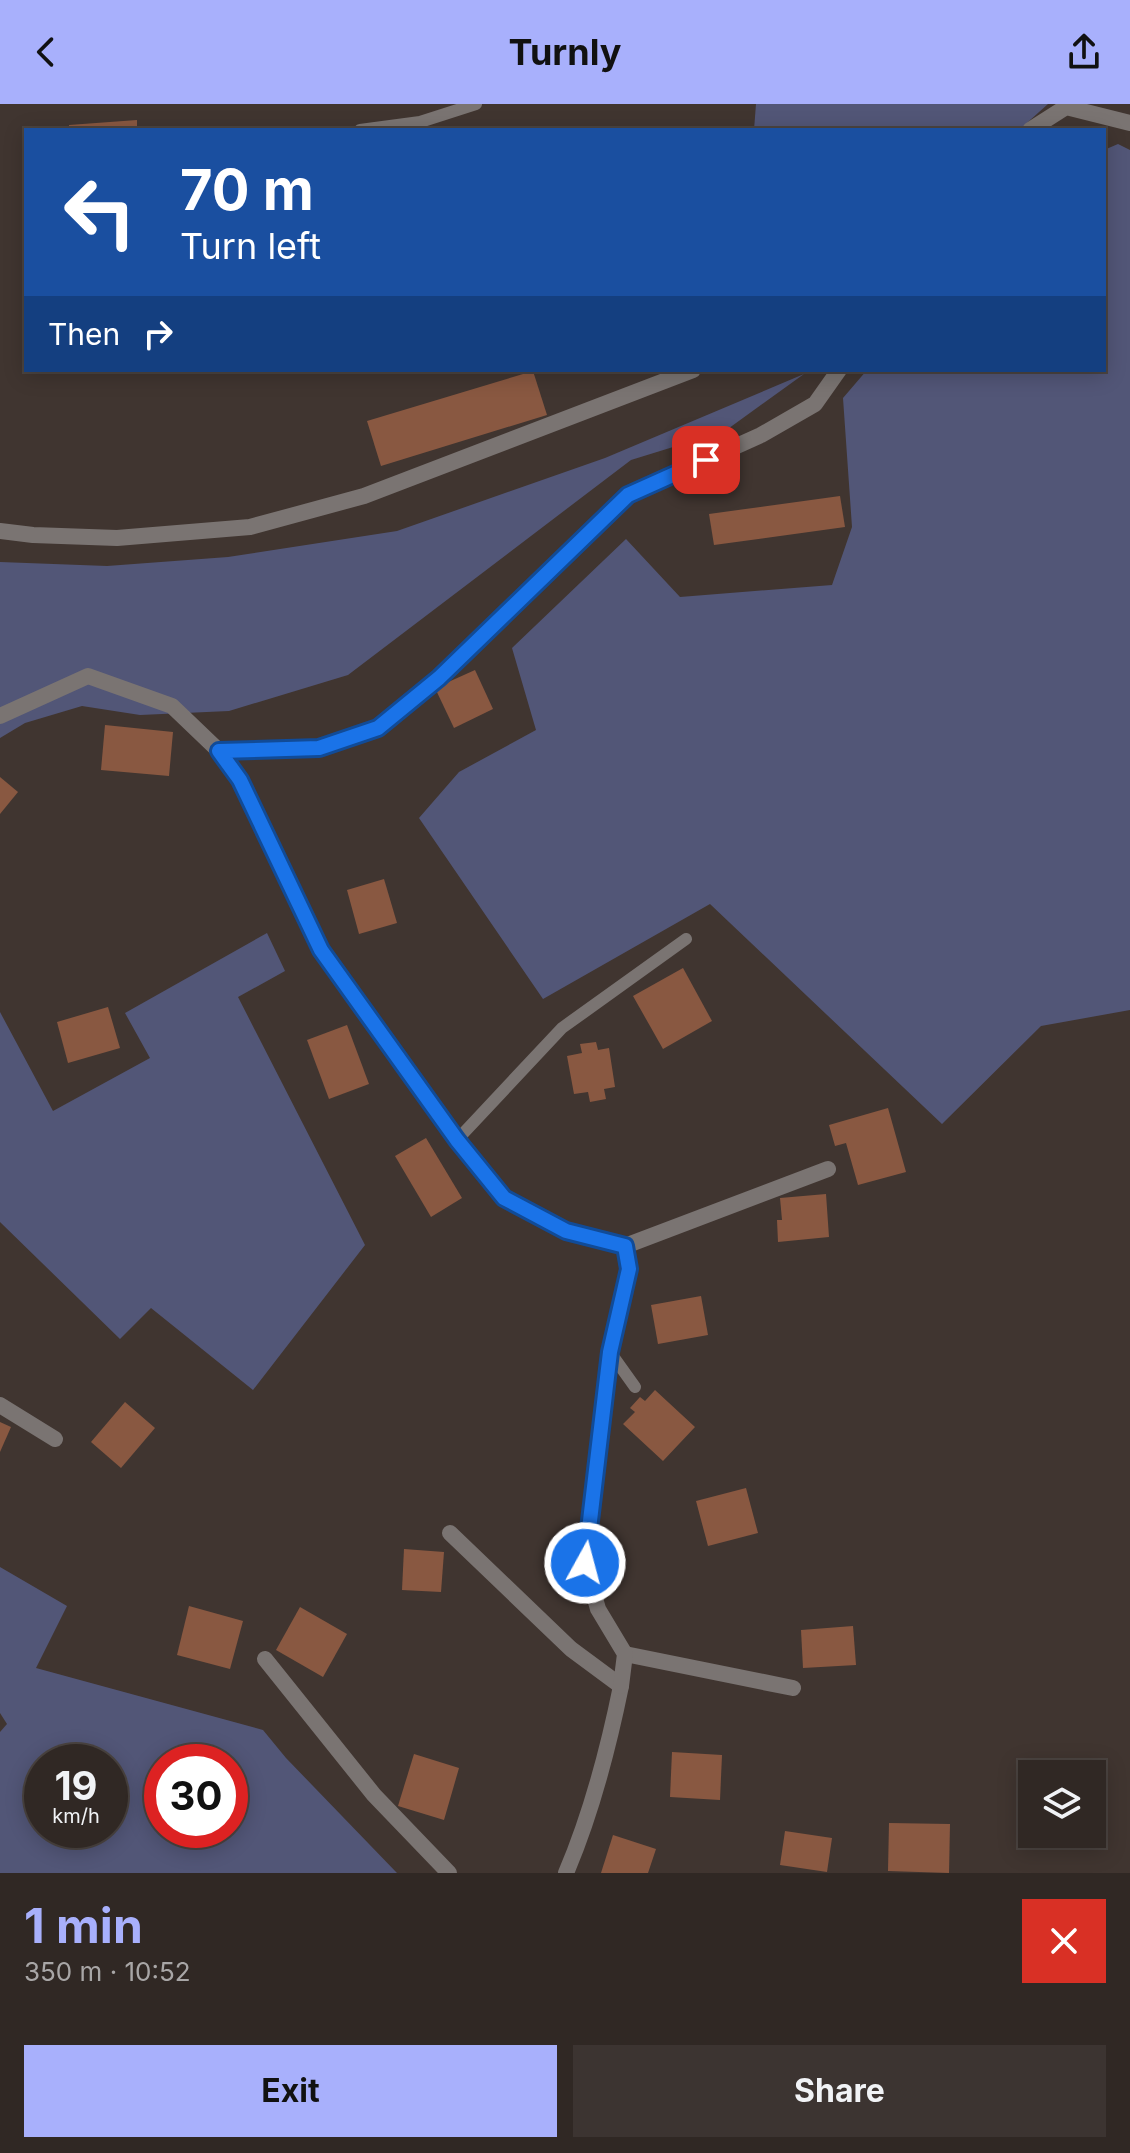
<!DOCTYPE html>
<html lang="en">
<head>
<meta charset="utf-8">
<style>
	:root { --surface:#302824; --page:#3c3431; --text:#f1f3f6; --muted:#a8a6a6; --line:#4b4441; --accent:#a8b0fc }
	body { margin:0; font-family:Inter,sans-serif; background:var(--page); color:var(--text); height:100vh; display:flex; flex-direction:column; font-size:30px; white-space:nowrap }
	* { box-sizing:border-box; margin:0 }
	p { font-size:26px; color:var(--muted) }
	.icon { flex:none; width:44px; height:44px; fill:none; stroke:currentColor; stroke-width:2; stroke-linecap:round; stroke-linejoin:round }
	.map { position:relative; height:1769px; overflow:hidden }
	.drawer { display:flex; flex-direction:column; background:var(--surface); flex:1 }
	.drawer>* { flex:none }
	.top-card { position:absolute; left:24px; top:24px; width:1082px; height:244px; border-radius:0px; box-shadow:0 4px 20px #0003,0 0 0 2px var(--line); background:#1a4fa0; color:#fff; overflow:hidden }
	.controls { position:absolute; left:1018px; top:1656px; display:grid; gap:16px }
	.controls a { display:grid; place-items:center; width:88px; height:88px; border-radius:0px; background:var(--surface); box-shadow:0 4px 20px #0003,0 0 0 2px var(--line); font-size:40px }
	.speed { position:absolute; left:24px; top:1640px; display:flex; gap:16px; font-size:40px; font-weight:700; text-align:center }
	.speed>* { display:grid; place-content:center; width:104px; height:104px; border-radius:50%; background:var(--surface); box-shadow:0 4px 20px #0003,0 0 0 2px var(--line); line-height:1 }
	.speed small { font-size:20px; font-weight:400 }
	.speed .limit { border:12px solid #d22; background:#fff; color:#111 }
	.pin { position:absolute; display:grid; place-items:center; width:68px; height:68px; color:#fff; margin:-34px; border-radius:16px; box-shadow:0 4px 12px #0006 }
	.me { position:absolute; width:88px; margin:-44px; rotate:7deg; stroke-linejoin:round; filter:drop-shadow(0 0 6px #0008) }
	.turn { display:flex; align-items:center; gap:28px; height:168px; padding:0 24px; font-size:36px }
	.turn .icon { width:104px; height:104px; stroke-width:2.5 }
	.turn b { display:block; font-size:56px; line-height:68px }
	.then { display:flex; align-items:center; height:76px; padding:0 24px; background:#0003; gap:16px; font-size:30px }
	.round { display:grid; place-items:center; flex:none; width:84px; height:84px; border-radius:0px; background:var(--page) }
	.overview { display:flex; align-items:center; justify-content:space-between; height:136px; padding:0 24px }
	h1 { font-size:48px; font-weight:700; line-height:60px; color:var(--accent) }
	.cta { display:flex; gap:16px; margin-top:auto; padding:16px 24px }
	.cta a { flex:1; height:92px; border-radius:0px; background:var(--accent); color:#111; font-size:32px; font-weight:700; line-height:92px; text-align:center }
	.cta a+a { background:var(--page); color:var(--text) }
	header { display:flex; justify-content:space-between; align-items:center; height:104px; padding:0 24px; background:var(--accent); color:#111; font-size:36px; font-weight:700 }
	.map>svg:first-child { display:block }
	.green { fill:#525677; fill-rule:evenodd }
	.building { fill:#895841 }
	.lines { fill:none; stroke-linecap:round; stroke-linejoin:round }
	.service { stroke:#7a7472; stroke-width:12 }
	.minor { stroke:#7a7472; stroke-width:16 }
	.route-casing { stroke:#114b97; stroke-width:20 }
	.route { stroke:#1a73e8; stroke-width:14 }
</style>
</head>
<body>
<header><svg class="icon" aria-label="back" viewBox="0 0 24 24"><path d="M15 5l-7 7 7 7"/></svg>Turnly<svg class="icon" aria-label="share" viewBox="0 0 24 24"><path d="M12 15V3M7 8l5-5 5 5M5 13v7h14v-7"/></svg></header>
<div class="map">
<svg width="1130" height="1769" viewBox="0 0 1130 1769">
	<rect width="100%" height="100%" fill="#403530"/>
	<!-- green -->
	<g class="green">
		<path d="M756,0H1048L1019,26H754Z"/>
		<path d="M1118,40L1130,46V906L1041,922L942,1020L710,800L543,895L419,714L459,668L536,626L512,544L626,435L680,493L832,481L852,423L843,294L867,266H1104V46Z"/>
		<path d="M804,270L725,327L631,356L348,571L229,607L140,611L82,602L25,619L0,634V458L107,462L228,453L397,427L605,354Z"/>
		<path d="M267,829L285,867L238,893L365,1141L253,1286L151,1204L120,1235L0,1118V908L53,1007L150,954L125,909Z"/>
		<path d="M0,1463L67,1502L36,1564L263,1626L286,1654L397,1769H0V1628L7,1620L0,1609ZM42,1658H110V1726H42ZM162,1658H230V1726H162Z"/>
	</g>
	<!-- building -->
	<g class="building">
		<path d="M137,16V26H69V21Z"/>
		<path d="M533,267L547,311L381,362L367,317Z"/>
		<path d="M840,392L845,423L714,441L709,410Z"/>
		<path d="M475,566L493,605L454,624L435,584Z"/>
		<path d="M105,621L173,628L169,672L101,666Z"/>
		<path d="M0,673L18,688L0,710Z"/>
		<path d="M384,775L397,819L359,830L347,786Z"/>
		<path d="M683,864L712,917L663,945L633,892Z"/>
		<path d="M108,903L120,944L68,959L57,918Z"/>
		<path d="M347,921L369,980L329,995L307,936Z"/>
		<path d="M596,938L598,946L609,944L615,983L604,985L606,995L590,998L588,988L574,990L567,952L582,949L580,940Z"/>
		<path d="M888,1004L906,1068L858,1081L846,1039L835,1042L829,1021Z"/>
		<path d="M426,1034L462,1094L431,1113L395,1052Z"/>
		<path d="M826,1090L829,1133L778,1138L777,1116H782L780,1094Z"/>
		<path d="M701,1192L708,1231L658,1240L651,1201Z"/>
		<path d="M655,1286L695,1323L663,1357L623,1320L635,1308L630,1304L640,1293L645,1297Z"/>
		<path d="M125,1298L155,1324L121,1364L91,1338Z"/>
		<path d="M0,1318L11,1323L0,1348Z"/>
		<path d="M746,1384L758,1429L708,1442L696,1397Z"/>
		<path d="M404,1445L444,1448L441,1488L402,1486Z"/>
		<path d="M189,1502L243,1517L230,1565L177,1551Z"/>
		<path d="M300,1503L347,1530L323,1573L276,1546Z"/>
		<path d="M853,1522L856,1561L803,1564L801,1526Z"/>
		<path d="M672,1648L722,1651L720,1696L670,1693Z"/>
		<path d="M414,1650L459,1664L444,1716L398,1702Z"/>
		<path d="M889,1719L950,1720L949,1769L888,1767Z"/>
		<path d="M785,1727L832,1734L827,1768L780,1761Z"/>
		<path d="M613,1731L656,1745L648,1769H601Z"/>
	</g>
	<g class="lines">
		<!-- service -->
		<g class="service">
			<path d="M360,26L420,18L476,0"/>
			<path d="M457,1036L562,924L686,835"/>
			<path d="M610,1248L635,1283"/>
		</g>
		<!-- minor -->
		<g class="minor">
			<path d="M1030,26L1066,3L1130,19"/>
			<path d="M0,427L33,431L117,434L250,423L364,392L693,266"/>
			<path d="M0,612L88,572L172,602L219,647L240,676L321,846L457,1036L504,1094L566,1127L625,1142L828,1065"/>
			<path d="M219,647L319,644L378,624L439,574L628,391L761,331L815,300L839,266"/>
			<path d="M0,1301L55,1335"/>
			<path d="M450,1429L571,1545L621,1582C608,1646 592,1708 566,1769"/>
			<path d="M625,1550L793,1584"/>
			<path d="M265,1555L374,1691L449,1769"/>
			<path d="M621,1582L625,1550L598,1505L585,1459L610,1248L629,1165L625,1142"/>
		</g>
	</g>
	<g class="lines">
		<!-- route casing -->
		<g class="route-casing">
			<path id="route" d="M585,1459L610,1248L629,1165L625,1142L566,1127L504,1094L457,1036L321,846L240,676L219,647L319,644L378,624L439,574L628,391L706,356"/>
		</g>
		<!-- route -->
		<use href="#route" class="route"/>
	</g>
</svg>
<div class="controls">
<a><svg class="icon" aria-label="layers" viewBox="0 0 24 24"><path d="M12 4l9 5-9 5-9-5zM3 14l9 5 9-5"/></svg></a>
</div>
<div class="speed"><div>19<small>km/h</small></div><div class="limit">30</div></div>
<div class="pin" style="left:706px;top:356px;background:#d93025"><svg class="icon" aria-label="arrive" viewBox="0 0 24 24"><path d="M6 21V4h12l-3 4 3 4H6"/></svg></div>
<svg class="me" style="left:585px;top:1459px" viewBox="-20 -20 40 40"><circle r="17" fill="#1a73e8" stroke="#fff" stroke-width="3"/><path d="M0-11L8 9 0 5-8 9z" fill="#fff"/></svg>
<div class="top-card">
<div class="turn"><svg class="icon" aria-label="left" viewBox="0 0 24 24"><path d="M17 20v-9H6M10 6l-5 5 5 5"/></svg><div><b>70 m</b>Turn left</div></div>
<div class="then">Then<svg class="icon" aria-label="right" viewBox="0 0 24 24"><path d="M7 20v-9h11M14 6l5 5-5 5"/></svg></div>
</div>
</div>
<section class="drawer">
<div class="overview"><div><h1>1 min</h1><p>350 m · 10:52</p></div><a class="round" style="background:#d93025;color:#fff"><svg class="icon" aria-label="close" viewBox="0 0 24 24"><path d="M6 6l12 12M18 6L6 18"/></svg></a></div>
<div class="cta"><a>Exit</a><a>Share</a></div>
</section>
</body>
</html>
